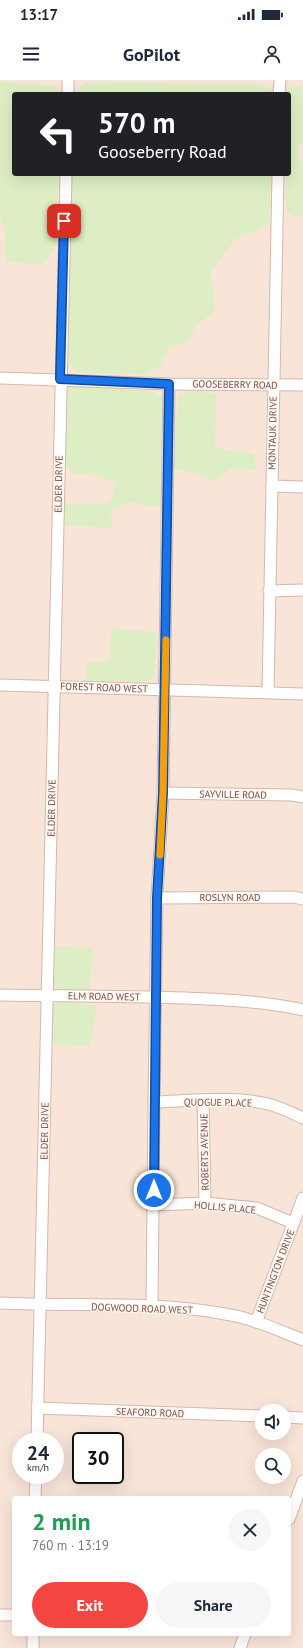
<!DOCTYPE html>
<html lang="en">
<head>
<meta charset="utf-8">
<style>
	:root { --surface:#fff; --page:#f6f6f7; --text:#1f2937; --muted:#747a83; --accent:#f34641 }
	body { margin:0; font-family:"PT Sans",sans-serif; background:var(--page); color:var(--text); height:100vh; display:flex; flex-direction:column; font-size:15px; white-space:nowrap }
	* { box-sizing:border-box; margin:0 }
	p { font-size:13px; color:var(--muted) }
	.icon { flex:none; width:22px; height:22px; fill:none; stroke:currentColor; stroke-width:2; stroke-linecap:round; stroke-linejoin:round }
	.map { position:relative; flex:1; overflow:hidden }
	.panel { position:absolute; left:12px; top:1416px; width:279px; height:140px; display:flex; flex-direction:column; background:var(--surface); border-radius:4px; box-shadow:0 4px 16px #0002 }
	.panel>* { flex:none }
	.top-card { position:absolute; left:12px; top:12px; width:279px; height:84px; border-radius:4px; box-shadow:0 4px 16px #0002; background:#202124; color:#fff; overflow:hidden }
	.tools { position:absolute; left:255px; top:1324px; display:grid; gap:8px }
	.tools a { display:grid; place-items:center; width:36px; height:36px; border-radius:50%; background:var(--surface); box-shadow:0 4px 16px #0002; font-size:20px }
	.speed { position:absolute; left:12px; top:1352px; display:flex; gap:8px; font-size:20px; font-weight:700; text-align:center }
	.speed>* { display:grid; place-content:center; width:52px; height:52px; border-radius:50%; background:var(--surface); box-shadow:0 4px 16px #0002; line-height:1 }
	.speed small { font-size:10px; font-weight:400 }
	.speed .limit { border:2px solid #111; border-radius:6px; background:#fff; color:#111 }
	.pin { position:absolute; display:grid; place-items:center; width:34px; height:34px; color:#fff; margin:-17px; border-radius:8px; box-shadow:0 2px 6px #0006 }
	.me { position:absolute; width:44px; margin:-22px; rotate:0deg; stroke-linejoin:round; filter:drop-shadow(0 0 3px #0008) }
	.turn { display:flex; align-items:center; gap:14px; height:84px; padding:0 20px; font-size:18px }
	.turn .icon { width:52px; height:52px; stroke-width:2.5 }
	.turn b { display:block; font-size:28px; line-height:34px }
	.round { display:grid; place-items:center; flex:none; width:42px; height:42px; border-radius:21px; background:var(--page) }
	.head { display:flex; align-items:center; justify-content:space-between; height:68px; padding:0 20px }
	h1 { font-size:24px; font-weight:700; line-height:30px; color:#1e9e55 }
	.cta { display:flex; gap:8px; margin-top:auto; padding:8px 20px }
	.cta a { flex:1; height:46px; border-radius:24px; background:var(--accent); color:#fff; font-size:16px; font-weight:700; line-height:46px; text-align:center }
	.cta a+a { background:var(--page); color:var(--text) }
	.status { display:flex; justify-content:space-between; align-items:center; height:28px; padding:0 20px; background:var(--surface); direction:ltr }
	.status svg { height:11px; fill:currentColor }
	header { display:flex; justify-content:space-between; align-items:center; height:52px; padding:0 20px; background:var(--surface); font-size:18px; font-weight:700 }
	.map>svg:first-child { display:block }
	.residential { fill:#f9e4d8; fill-rule:evenodd }
	.green { fill:#ddeec4 }
	.lines { fill:none; stroke-linecap:round; stroke-linejoin:round }
	.minor-casing { stroke:#d5b7ae; stroke-width:13 }
	.minor { stroke:#fff; stroke-width:11 }
	.route-casing { stroke:#114b97; stroke-width:10 }
	.route { stroke:#1a73e8; stroke-width:7 }
	.slow { stroke:#f59e0b; stroke-width:7 }
	.labels { text-anchor:middle; stroke-width:3; stroke-linejoin:round; paint-order:stroke }
	.street-label { font-size:10px; fill:#7c5048; stroke:#fff6f0 }
</style>
</head>
<body>
<div class="status"><b>13:17</b><svg viewBox="0 0 49 12"><path d="M0 12V9h3v3zM5 12V6h3v6zM10 12V3h3v9zM15 12V0h3v12zM26 1h20v11H26zM47 4h2v5h-2z"/></svg></div>
<header><svg class="icon" aria-label="menu" viewBox="0 0 24 24"><path d="M4 6h16M4 12h16M4 18h16"/></svg>GoPilot<svg class="icon" aria-label="person" viewBox="0 0 24 24"><circle cx="12" cy="8" r="4"/><path d="M4 21q1-7 8-7t8 7"/></svg></header>
<div class="map">
<svg width="303" height="1568" viewBox="0 0 303 1568">
	<rect width="100%" height="100%" fill="#fef1e8"/>
	<!-- residential -->
	<path class="residential" d="M0,0H303V1568H0ZM14,14H289V94H14ZM262,1331H284V1353H262ZM21,1361H55V1395H21ZM81,1361H115V1395H81ZM262,1375H284V1397H262ZM14,1418H289V1554H14Z"/>
	<!-- green -->
	<g class="green">
		<path d="M0,1L57,6L59,14H14V94H59L56,166L42,185L6,181L4,146L0,138Z"/>
		<path d="M85,2L260,4L271,9L272,14H76Z"/>
		<path d="M303,6V61L297,69L300,80L303,83V135L293,137L286,129V94H289V14H286V7Z"/>
		<path d="M72,94H271L269,144L234,160L211,193L215,232L196,245L188,261L169,268L160,285L147,295L76,292L69,282L68,201Z"/>
		<path d="M73,305L151,311L162,317L161,427L127,422L111,430L112,448L65,445L63,424H100L110,421L116,403L94,395H76L64,385L66,354L64,310Z"/>
		<path d="M199,311L216,314L215,368L254,374L257,391C236,387 229,385 216,402L197,393L172,389L179,314Z"/>
		<path d="M112,548L157,552L154,597L147,601L84,603L88,582H108Z"/>
		<path d="M54,866L93,868L90,910H58L50,900Z"/>
		<path d="M61,921L97,926L90,966L53,964L54,925Z"/>
	</g>
	<g class="lines">
		<!-- minor casing -->
		<g class="minor-casing">
			<g id="minor">
				<path d="M68,14V0"/>
				<path d="M279,14L280,0"/>
				<path d="M0,298L169,304L303,305"/>
				<path d="M272,406L303,407"/>
				<path d="M269,511L303,510"/>
				<path d="M0,605L303,614"/>
				<path d="M268,612C270,439 276,267 278,94"/>
				<path d="M163,713L292,715L303,717"/>
				<path d="M157,818L293,817L303,819"/>
				<path d="M0,915C62,916 124,916 185,918C225,920 264,921 303,930"/>
				<path d="M203,1020L205,1123"/>
				<path d="M154,1022C188,1021 235,1016 268,1024C280,1027 292,1033 303,1038"/>
				<path d="M154,1125L205,1123L257,1128L293,1143"/>
				<path d="M0,1223C75,1227 151,1220 225,1234C252,1238 278,1250 303,1260"/>
				<path d="M152,1226L154,1022L157,818L163,713L169,304"/>
				<path d="M256,1242L303,1118"/>
				<path d="M37,1328L262,1336"/>
				<path d="M284,1337L303,1338"/>
				<path d="M37,1361L66,94"/>
				<path d="M35,1418L36,1395"/>
				<path d="M289,1439L303,1401"/>
				<path d="M0,1535H14"/>
				<path d="M33,1568V1554"/>
				<path d="M240,1568L245,1554"/>
			</g>
		</g>
		<!-- minor -->
		<use href="#minor" class="minor"/>
	</g>
	<g class="lines">
		<!-- route casing -->
		<g class="route-casing">
			<path id="route" d="M64,141L60,299L169,304L163,713L157,818L154,1110"/>
		</g>
		<!-- route -->
		<use href="#route" class="route"/>
		<!-- slow -->
		<path class="slow" d="M160,775L163,713L166,560"/>
	</g>
	<g class="labels">
		<!-- street labels -->
		<g class="street-label">
			<text transform="translate(235 304) rotate(1)" y="4">GOOSEBERRY ROAD</text>
			<text transform="translate(272 353) rotate(-89)" y="4">MONTAUK DRIVE</text>
			<text transform="translate(58 404) rotate(-89)" y="4">ELDER DRIVE</text>
			<text transform="translate(104 607) rotate(2)" y="4">FOREST ROAD WEST</text>
			<text transform="translate(233 714) rotate(1)" y="4">SAYVILLE ROAD</text>
			<text transform="translate(51 728) rotate(-89)" y="4">ELDER DRIVE</text>
			<text x="230" y="821">ROSLYN ROAD</text>
			<text transform="translate(104 916) rotate(1)" y="4">ELM ROAD WEST</text>
			<text transform="translate(218 1022) rotate(1)" y="4">QUOGUE PLACE</text>
			<text transform="translate(44 1051) rotate(-89)" y="4">ELDER DRIVE</text>
			<text transform="translate(204 1072) rotate(-91)" y="4">ROBERTS AVENUE</text>
			<text transform="translate(225 1127) rotate(5)" y="4">HOLLIS PLACE</text>
			<text transform="translate(275 1191) rotate(-69)" y="4">HUNTINGTON DRIVE</text>
			<text transform="translate(142 1228) rotate(2)" y="4">DOGWOOD ROAD WEST</text>
			<text transform="translate(150 1332) rotate(2)" y="4">SEAFORD ROAD</text>
		</g>
	</g>
</svg>
<div class="tools">
<a><svg class="icon" aria-label="sound" viewBox="0 0 24 24"><path d="M4 9h4l5-4v14l-5-4H4zM17 9q2 3 0 6"/></svg></a>
<a><svg class="icon" aria-label="search" viewBox="0 0 24 24"><circle cx="10" cy="10" r="6"/><path d="M15 15l6 6"/></svg></a>
</div>
<div class="speed"><div>24<small>km/h</small></div><div class="limit">30</div></div>
<div class="pin" style="left:64px;top:141px;background:#d93025"><svg class="icon" aria-label="arrive" viewBox="0 0 24 24"><path d="M6 21V4h12l-3 4 3 4H6"/></svg></div>
<svg class="me" style="left:154px;top:1110px" viewBox="-20 -20 40 40"><circle r="17" fill="#1a73e8" stroke="#fff" stroke-width="3"/><path d="M0-11L8 9 0 5-8 9z" fill="#fff"/></svg>
<div class="top-card">
<div class="turn"><svg class="icon" aria-label="left" viewBox="0 0 24 24"><path d="M17 20v-9H6M10 6l-5 5 5 5"/></svg><div><b>570 m</b>Gooseberry Road</div></div>
</div>
<section class="panel">
<div class="head"><div><h1>2 min</h1><p>760 m · 13:19</p></div><a class="round"><svg class="icon" aria-label="close" viewBox="0 0 24 24"><path d="M6 6l12 12M18 6L6 18"/></svg></a></div>
<div class="cta"><a>Exit</a><a>Share</a></div>
</section>
</div>
</body>
</html>
